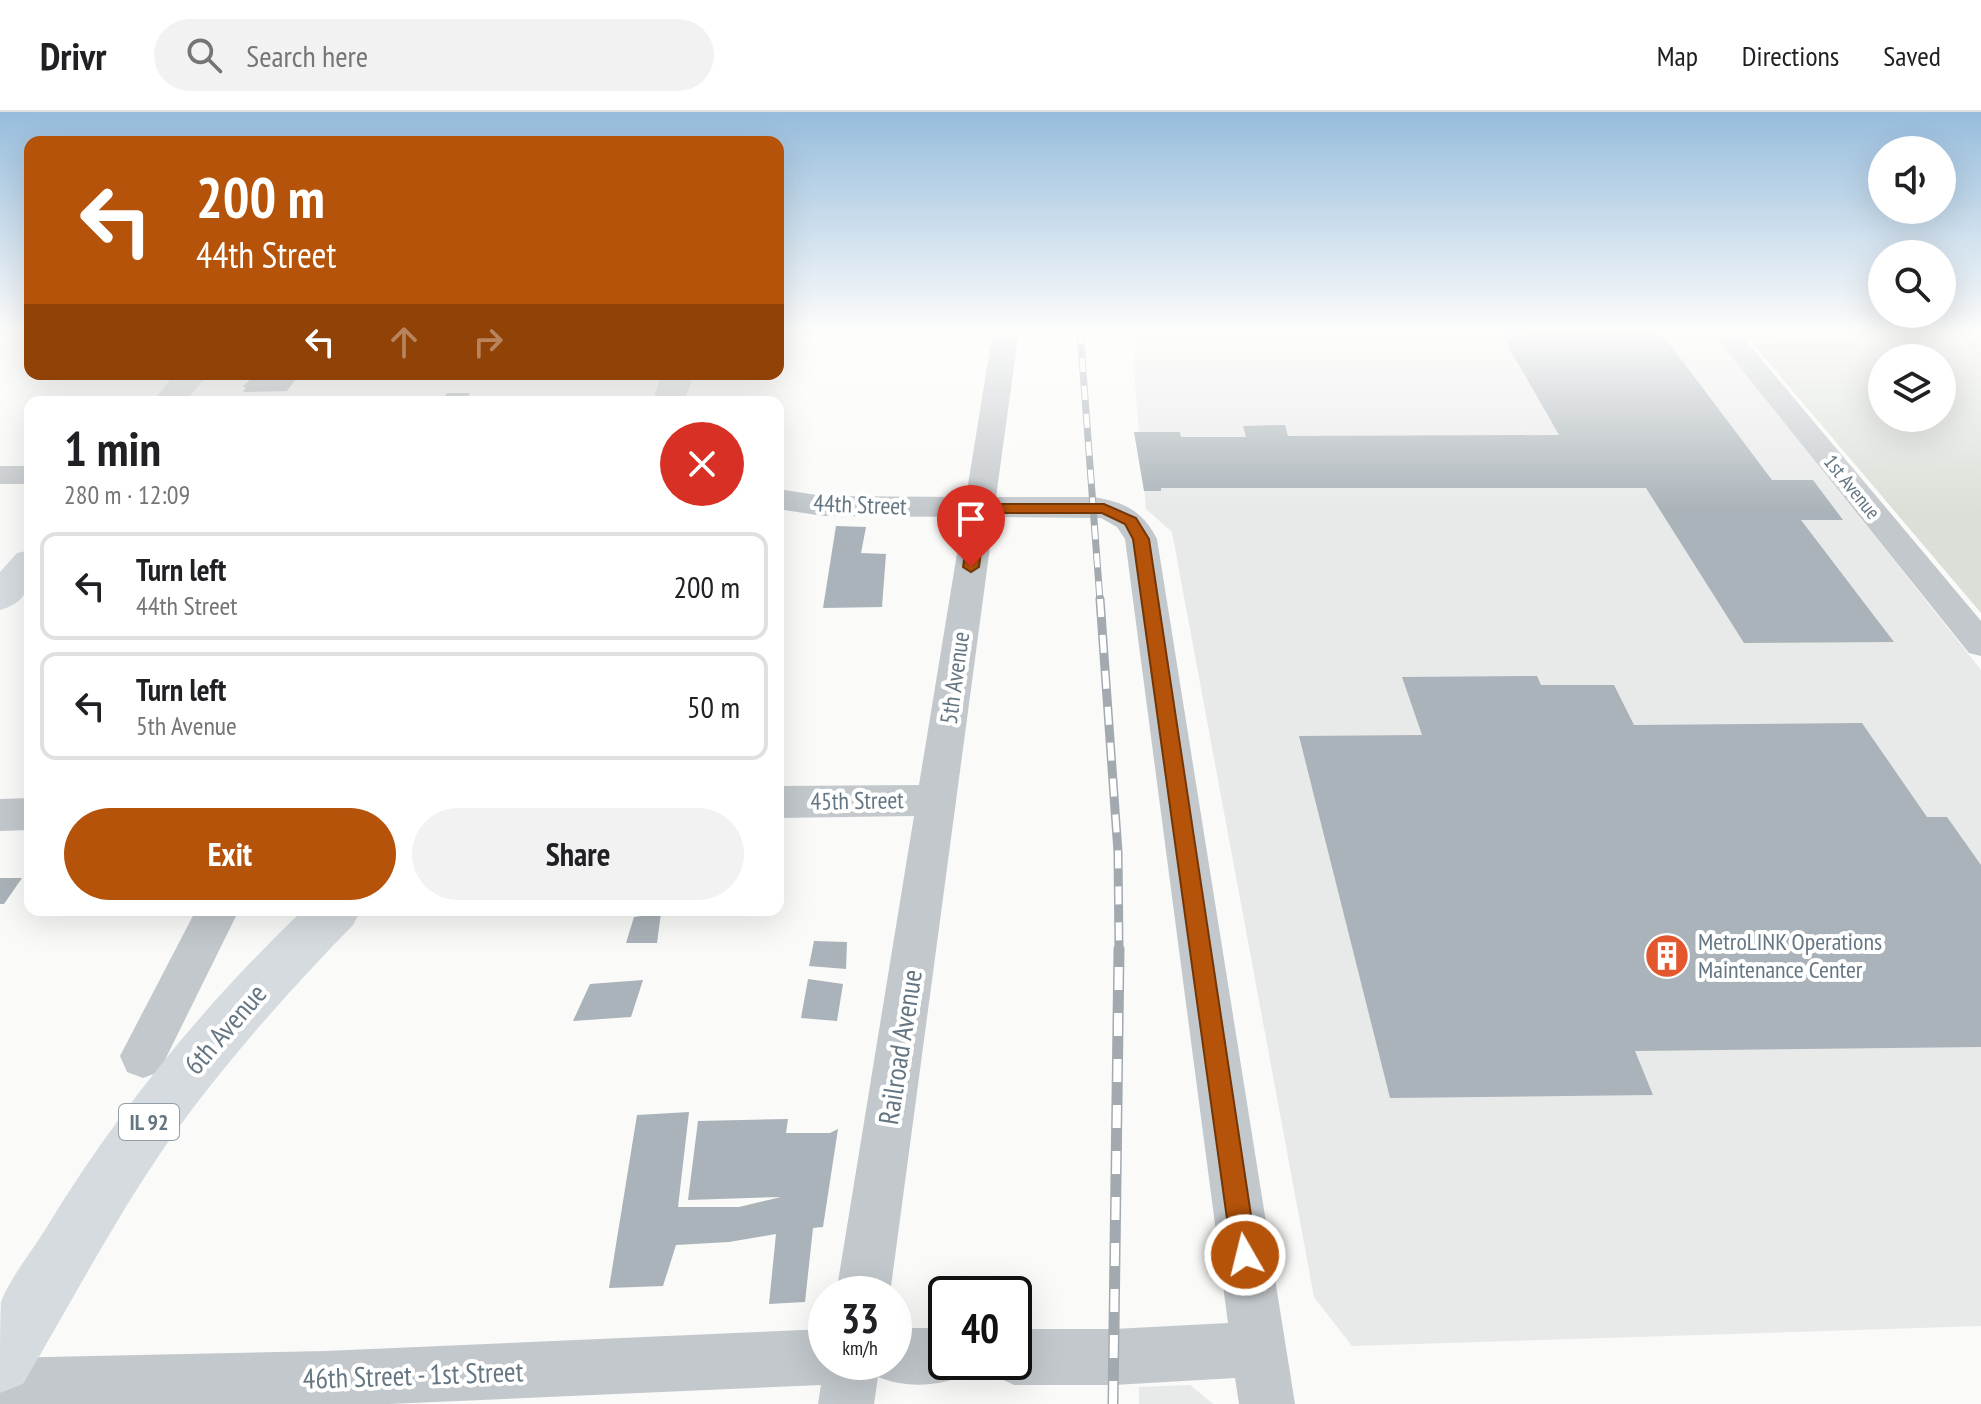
<!DOCTYPE html>
<html lang="en">
<head>
<meta charset="utf-8">
<style>
	:root { --surface:#fff; --page:#f2f2f2; --text:#202124; --muted:#757577; --line:#e0e0e0; --accent:#b45309 }
	body { margin:0; font-family:"PT Sans Narrow",sans-serif; background:var(--page); color:var(--text); height:100vh; display:flex; flex-direction:column; font-size:30px; white-space:nowrap }
	* { box-sizing:border-box; margin:0 }
	p { font-size:26px; color:var(--muted) }
	.icon { flex:none; width:44px; height:44px; fill:none; stroke:currentColor; stroke-width:2; stroke-linecap:round; stroke-linejoin:round }
	.map { position:relative; flex:1; overflow:hidden }
	.drawer { position:absolute; left:24px; top:284px; width:760px; height:520px; display:flex; flex-direction:column; background:var(--surface); border-radius:16px; box-shadow:0 8px 32px #0002 }
	.drawer>* { flex:none }
	.banner { position:absolute; left:24px; top:24px; width:760px; height:244px; border-radius:16px; box-shadow:0 8px 32px #0002; background:#b45309; color:#fff; overflow:hidden }
	.buttons { position:absolute; left:1868px; top:24px; display:grid; gap:16px }
	.buttons a { display:grid; place-items:center; width:88px; height:88px; border-radius:50%; background:var(--surface); box-shadow:0 8px 32px #0002; font-size:40px }
	.speed { position:absolute; left:808px; top:1164px; display:flex; gap:16px; font-size:40px; font-weight:700; text-align:center }
	.speed>* { display:grid; place-content:center; width:104px; height:104px; border-radius:50%; background:var(--surface); box-shadow:0 8px 32px #0002; line-height:1 }
	.speed small { font-size:20px; font-weight:400 }
	.speed .limit { border:4px solid #111; border-radius:12px; background:#fff; color:#111 }
	.pin { position:absolute; display:grid; place-items:center; width:68px; height:68px; color:#fff; margin:-82px -34px; border-radius:50% 50% 50% 0; rotate:-45deg; box-shadow:0 0 8px #0007 }
	.pin .icon { rotate:45deg }
	.me { position:absolute; width:88px; margin:-44px; rotate:352deg; stroke-linejoin:round; filter:drop-shadow(0 0 6px #0008) }
	.turn { display:flex; align-items:center; gap:28px; height:168px; padding:0 40px; font-size:36px }
	.turn .icon { width:104px; height:104px; stroke-width:2.5 }
	.turn b { display:block; font-size:56px; line-height:68px }
	.lanes { display:flex; align-items:center; height:76px; padding:0 40px; background:#0003; justify-content:center; gap:40px; direction:ltr }
	.lanes .off { opacity:.35 }
	.round { display:grid; place-items:center; flex:none; width:84px; height:84px; border-radius:42px; background:var(--page) }
	.overview { display:flex; align-items:center; justify-content:space-between; height:136px; padding:0 40px }
	h1 { font-size:48px; font-weight:800; line-height:60px }
	.button { display:flex; gap:16px; margin-top:auto; padding:16px 40px }
	.button a { flex:1; height:92px; border-radius:48px; background:var(--accent); color:#fff; font-size:32px; font-weight:800; line-height:92px; text-align:center }
	.button a+a { background:var(--page); color:var(--text) }
	ul { padding:0; list-style:none }
	li { display:flex; align-items:center; gap:24px; height:108px; margin:0 16px 12px; padding:0 24px; border:4px solid var(--line); border-radius:16px }
	li div { flex:1 }
	li b { display:block; font-size:30px }
	li em { font-style:normal }
	header { display:flex; align-items:center; gap:48px; box-sizing:border-box; height:112px; padding:0 40px; background:var(--surface); border-bottom:2px solid var(--line) }
	header strong { font-size:38px }
	nav { display:flex; gap:44px; margin-inline-start:auto; font-size:28px }
	.search { width:560px; height:72px; background:var(--page); display:flex; align-items:center; gap:20px; box-sizing:border-box; padding:0 28px; border-radius:44px; color:var(--muted); font-size:30px }
	.map>svg:first-child { display:block }
	.built { fill:#e8e9e9 }
	.green { fill:#dadfd7; fill-rule:evenodd }
	.building { fill:#aab3b9 }
	.lines { fill:none; stroke-linecap:round; stroke-linejoin:round }
	.minor { fill:#c3c8cc; fill-rule:evenodd }
	.major { fill:#d6dbdf; fill-rule:evenodd }
	.rail-far2-casing { stroke:#a2aab0; stroke-width:7 }
	.rail-far1-casing { stroke:#a2aab0; stroke-width:9 }
	.rail-casing { stroke:#a2aab0; stroke-width:11 }
	.rail-far2 { stroke:#fff; stroke-width:5; stroke-dasharray:14; stroke-linecap:butt }
	.rail-far1 { stroke:#fff; stroke-width:6; stroke-dasharray:18; stroke-linecap:butt }
	.rail { stroke:#fff; stroke-width:8; stroke-dasharray:23; stroke-linecap:butt }
	.route { fill:#b45309; stroke:#753606; stroke-width:2 }
	.labels { text-anchor:middle; stroke-width:8; stroke-linejoin:round; paint-order:stroke }
	.far-street-label { font-size:20px; fill:#657683; stroke:#fff }
	.shield { fill:#fff; stroke:#939fa8; stroke-width:2 }
	.shield-label { font-size:22px; font-weight:bold; fill:#657683 }
	.street-label { font-size:24px; fill:#657683; stroke:#fff }
	.poi-label { font-size:24px; fill:#657683; stroke:#fff; text-anchor:start }
	.near-street-label { font-size:28px; fill:#657683; stroke:#fff }
</style>
</head>
<body>
<header>
<strong>Drivr</strong>
<div class="search"><svg class="icon" aria-label="search" viewBox="0 0 24 24"><circle cx="10" cy="10" r="6"/><path d="M15 15l6 6"/></svg>Search here</div>
<nav><a>Map</a><a>Directions</a><a>Saved</a></nav>
</header>
<div class="map">
<svg width="1981" height="1292" viewBox="0 0 1981 1292">
	<rect width="100%" height="100%" fill="#fafaf8"/>
	<!-- built -->
	<g class="built">
		<path d="M1136,218H1711L1981,558V1214L1352,1234L1314,1185L1172,420L1146,397L1134,261Z"/>
		<path d="M1190,1273L1213,1292H1139V1275Z"/>
	</g>
	<!-- green -->
	<path class="green" d="M1741,218H1981V501ZM1882,246H1942V306H1882Z"/>
	<!-- building -->
	<g class="building">
		<path d="M1499,218H1659L1772,368H1813L1843,408H1801L1894,530L1744,531L1646,376H1161V379H1144L1134,320H1180L1181,325H1246L1243,314L1285,313L1288,324L1559,323Z"/>
		<path d="M251,267H296L287,279L243,280L246,275H242Z"/>
		<path d="M447,281H470L464,290H441Z"/>
		<path d="M836,414L866,415L861,441L886,442L882,495L823,496Z"/>
		<path d="M1537,564L1541,573H1614L1634,613L1862,611L1927,705H1947L1981,753V935L1635,939L1653,983L1390,986L1299,624L1422,623L1402,565Z"/>
		<path d="M0,766H22L4,792H0Z"/>
		<path d="M661,801L657,831H626L634,805Z"/>
		<path d="M814,829L847,830L846,857L809,854Z"/>
		<path d="M808,867L843,872L837,909L801,906Z"/>
		<path d="M643,868L631,905L573,909L590,872Z"/>
		<path d="M689,1000L678,1095H739L781,1085L688,1088L698,1009L788,1007L786,1021H830L838,1017L823,1115L813,1116L805,1190L769,1192L776,1122L729,1130L676,1133L663,1174L609,1176L637,1003Z"/>
	</g>
	<g class="lines">
		<!-- minor -->
		<g class="minor">
			<path d="M993,218H1019L996,385H1094C1124,390 1143,399 1157,427L1295,1292H1239L1235,1266L1114,1273H1014L995,1264L989,1250H1014V1217H1114L1228,1211L1125,427L1117,415L1101,406L994,405L890,1182H836L914,704L778,706V674L919,673L963,405L823,404L778,397V377L823,384L966,385Z"/>
			<path d="M1710,218H1737L1981,509V544L1969,541Z"/>
			<rect x="0" y="354" width="30" height="18"/>
			<path d="M30,686V718L0,719V687Z"/>
			<path d="M196,798H239L159,960L143,966L127,960L120,944Z"/>
			<path d="M894,1216H946V1250H971L965,1263C938,1275 905,1276 878,1265L874,1292H818L821,1273L389,1292H0V1246L325,1239L826,1217V1250H894Z"/>
		</g>
		<!-- major -->
		<g class="major">
			<path d="M175,262H208L185,290H152Z"/>
			<path d="M662,262H694L684,290H652Z"/>
			<path d="M30,438C30,467 33,489 0,498V460L17,441Z"/>
			<path d="M303,798H361L353,813C285,883 220,956 164,1036C112,1112 70,1193 23,1272L0,1281C0,1261 0,1206 1,1190C8,1170 33,1137 45,1118C117,999 203,894 303,798Z"/>
		</g>
		<!-- rail-far2 casing -->
		<g class="rail-far2-casing">
			<path id="rail-far2" d="M1080,218L1100,489"/>
		</g>
		<!-- rail-far1 casing -->
		<g class="rail-far1-casing">
			<path id="rail-far1" d="M1100,487L1118,740L1119,839"/>
		</g>
		<!-- rail casing -->
		<g class="rail-casing">
			<path id="rail" d="M1113,1292L1119,837"/>
		</g>
		<!-- rail-far2 -->
		<use href="#rail-far2" class="rail-far2"/>
		<!-- rail-far1 -->
		<use href="#rail-far1" class="rail-far1"/>
		<!-- rail -->
		<use href="#rail" class="rail"/>
	</g>
	<!-- sky -->
	<linearGradient id="sky" x2="0" y2="1"><stop stop-color="#96bcdc"/><stop offset="0.55" stop-color="#fdfdfc"/><stop offset="1" stop-color="#fdfdfc" stop-opacity="0"/></linearGradient>
	<rect width="1981" height="399" fill="url(#sky)"/>
	<!-- route -->
	<path class="route" d="M979,392H1104L1136,406L1149,427L1257,1143L1254,1152L1245,1156L1236,1152L1232,1143L1133,427L1125,412L1102,401H986L979,455L971,460L963,455L972,396Z"/>
	<!-- icons -->
	<defs>
		<g id="building-disc" transform="scale(2.3)"><circle r="9.5" fill="#e4572e" stroke="#fff"/><path d="M-4-6H4V6H1V3H-1V6H-4ZM-2.5-4.3h1.7v1.8h-1.7ZM.8-4.3h1.7v1.8H.8ZM-2.5-1h1.7V.8h-1.7ZM.8-1h1.7V.8H.8Z" fill="#fff"/></g>
	</defs>
	<g fill-rule="evenodd">
		<use href="#building-disc" x="1667" y="844"/>
	</g>
	<g class="labels">
		<!-- far-street labels -->
		<g class="far-street-label">
			<text transform="translate(1852 375) rotate(51)" y="7">1st Avenue</text>
		</g>
		<!-- shield labels -->
		<rect class="shield" x="119" y="992" width="60" height="36" rx="6"/>
		<g class="shield-label">
			<text x="149" y="1018">IL 92</text>
		</g>
		<!-- street labels -->
		<g class="street-label">
			<text transform="translate(860 393) rotate(2)" y="8">44th Street</text>
			<text transform="translate(955 566) rotate(-82)" y="8">5th Avenue</text>
			<text transform="translate(857 689) rotate(-1)" y="8">45th Street</text>
		</g>
		<!-- poi labels -->
		<g class="poi-label">
			<text x="1698" y="838">MetroLINK Operations<tspan x="1698" dy="28">Maintenance Center</tspan></text>
		</g>
		<!-- near-street labels -->
		<g class="near-street-label">
			<text transform="translate(225 917) rotate(-49)" y="10">6th Avenue</text>
			<text transform="translate(900 935) rotate(-81)" y="10">Railroad Avenue</text>
			<text transform="translate(413 1263) rotate(-2)" y="10">46th Street - 1st Street</text>
		</g>
	</g>
</svg>
<div class="buttons">
<a><svg class="icon" aria-label="sound" viewBox="0 0 24 24"><path d="M4 9h4l5-4v14l-5-4H4zM17 9q2 3 0 6"/></svg></a>
<a><svg class="icon" aria-label="search" viewBox="0 0 24 24"><circle cx="10" cy="10" r="6"/><path d="M15 15l6 6"/></svg></a>
<a><svg class="icon" aria-label="layers" viewBox="0 0 24 24"><path d="M12 4l9 5-9 5-9-5zM3 14l9 5 9-5"/></svg></a>
</div>
<div class="speed"><div>33<small>km/h</small></div><div class="limit">40</div></div>
<div class="pin" style="left:971px;top:455px;background:#d93025"><svg class="icon" aria-label="arrive" viewBox="0 0 24 24"><path d="M6 21V4h12l-3 4 3 4H6"/></svg></div>
<svg class="me" style="left:1245px;top:1143px" viewBox="-20 -20 40 40"><circle r="17" fill="#b45309" stroke="#fff" stroke-width="3"/><path d="M0-11L8 9 0 5-8 9z" fill="#fff"/></svg>
<div class="banner">
<div class="turn"><svg class="icon" aria-label="left" viewBox="0 0 24 24"><path d="M17 20v-9H6M10 6l-5 5 5 5"/></svg><div><b>200 m</b>44th Street</div></div>
<div class="lanes"><svg class="icon" aria-label="left" viewBox="0 0 24 24"><path d="M17 20v-9H6M10 6l-5 5 5 5"/></svg><svg class="icon off" aria-label="ahead" viewBox="0 0 24 24"><path d="M12 20V5M6 11l6-6 6 6"/></svg><svg class="icon off" aria-label="right" viewBox="0 0 24 24"><path d="M7 20v-9h11M14 6l5 5-5 5"/></svg></div>
</div>
<section class="drawer">
<div class="overview"><div><h1>1 min</h1><p>280 m · 12:09</p></div><a class="round" style="background:#d93025;color:#fff"><svg class="icon" aria-label="close" viewBox="0 0 24 24"><path d="M6 6l12 12M18 6L6 18"/></svg></a></div>
<ul>
<li><svg class="icon" aria-label="left" viewBox="0 0 24 24"><path d="M17 20v-9H6M10 6l-5 5 5 5"/></svg><div><b>Turn left</b><p>44th Street</p></div><em>200 m</em></li>
<li><svg class="icon" aria-label="left" viewBox="0 0 24 24"><path d="M17 20v-9H6M10 6l-5 5 5 5"/></svg><div><b>Turn left</b><p>5th Avenue</p></div><em>50 m</em></li>
</ul>
<div class="button"><a>Exit</a><a>Share</a></div>
</section>
</div>
</body>
</html>
